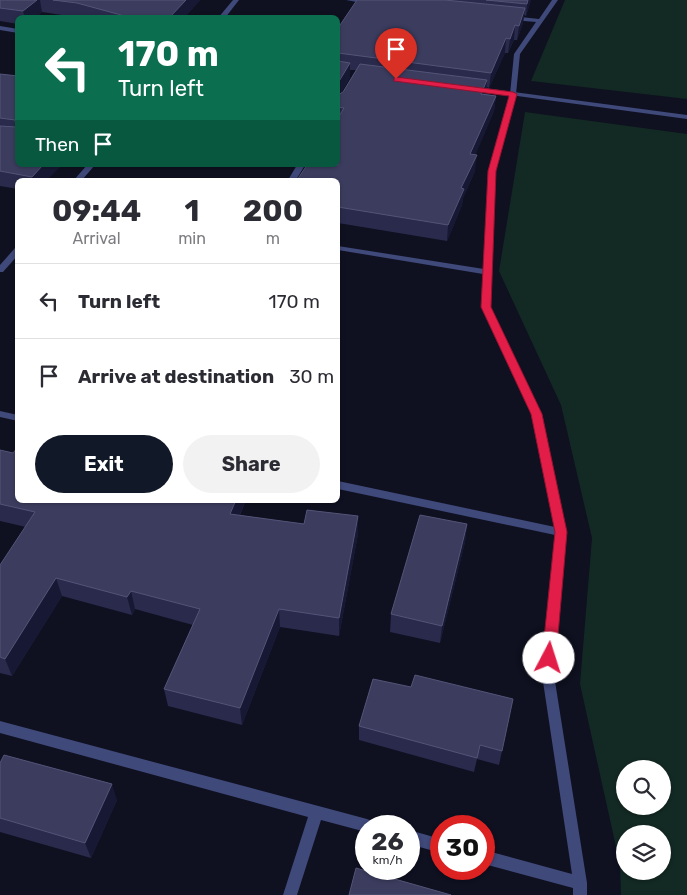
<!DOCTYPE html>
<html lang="en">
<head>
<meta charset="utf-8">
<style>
	:root { --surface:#fff; --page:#f2f2f3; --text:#2b2b33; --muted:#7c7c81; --line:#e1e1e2; --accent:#111827 }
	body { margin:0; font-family:Rubik,sans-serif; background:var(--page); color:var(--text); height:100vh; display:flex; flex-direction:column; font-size:19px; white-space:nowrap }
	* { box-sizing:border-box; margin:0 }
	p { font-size:16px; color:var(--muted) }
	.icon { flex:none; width:28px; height:28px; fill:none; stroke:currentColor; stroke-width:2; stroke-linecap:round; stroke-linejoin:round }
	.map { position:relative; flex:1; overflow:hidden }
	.details { position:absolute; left:15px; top:178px; width:325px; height:325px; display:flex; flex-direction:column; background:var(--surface); border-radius:8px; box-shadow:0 1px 4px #0004 }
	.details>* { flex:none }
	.guide { position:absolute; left:15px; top:15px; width:325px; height:152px; border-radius:8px; box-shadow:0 1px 4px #0004; background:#0b6e4f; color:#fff; overflow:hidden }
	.fabs { position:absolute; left:616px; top:760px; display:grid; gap:10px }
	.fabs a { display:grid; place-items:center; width:55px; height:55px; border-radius:50%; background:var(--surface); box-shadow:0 1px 4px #0004; font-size:25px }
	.speed { position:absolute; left:355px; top:815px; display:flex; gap:10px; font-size:25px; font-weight:700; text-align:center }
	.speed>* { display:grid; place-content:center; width:65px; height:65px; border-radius:50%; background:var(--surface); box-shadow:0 1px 4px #0004; line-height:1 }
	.speed small { font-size:12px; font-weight:400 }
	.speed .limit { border:8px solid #d22; background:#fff; color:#111 }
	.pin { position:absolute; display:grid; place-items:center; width:42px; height:42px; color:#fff; margin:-51px -21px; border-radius:50% 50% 50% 0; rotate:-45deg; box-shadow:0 0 5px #0007 }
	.pin .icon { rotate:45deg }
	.me { position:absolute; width:55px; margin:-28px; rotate:5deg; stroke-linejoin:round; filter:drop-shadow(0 0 4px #0008) }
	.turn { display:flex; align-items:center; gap:18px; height:105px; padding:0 20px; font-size:22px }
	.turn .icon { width:65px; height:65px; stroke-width:2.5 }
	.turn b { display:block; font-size:35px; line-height:42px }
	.then { display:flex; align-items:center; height:48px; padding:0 20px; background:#0003; gap:10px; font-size:19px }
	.eta { display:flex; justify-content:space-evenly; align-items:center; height:85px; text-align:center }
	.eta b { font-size:30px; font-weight:700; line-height:35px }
	.cta { display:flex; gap:10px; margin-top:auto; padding:10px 20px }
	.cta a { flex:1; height:58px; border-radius:30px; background:var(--accent); color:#fff; font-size:20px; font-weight:700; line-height:58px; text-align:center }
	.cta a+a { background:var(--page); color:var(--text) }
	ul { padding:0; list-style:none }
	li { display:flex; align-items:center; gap:15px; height:75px; padding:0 20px; border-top:1px solid var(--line) }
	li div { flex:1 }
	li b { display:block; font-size:19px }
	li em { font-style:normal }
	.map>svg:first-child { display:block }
	.green { fill:#132923; fill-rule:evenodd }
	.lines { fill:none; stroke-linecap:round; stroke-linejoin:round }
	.minor { fill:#3f497a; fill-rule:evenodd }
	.tertiary { fill:#3f497a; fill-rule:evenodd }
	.wall { fill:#2a2a4c; fill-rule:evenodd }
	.shaded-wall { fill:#171833 }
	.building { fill:#3c3c5f; stroke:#535477 }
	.route { fill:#e11d48; stroke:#92132f }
</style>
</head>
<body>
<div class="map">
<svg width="687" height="895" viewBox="0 0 687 895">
	<rect width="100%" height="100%" fill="#0f1020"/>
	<!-- green -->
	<g class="green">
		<path d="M565,0H687V99L531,81Z"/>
		<path d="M525,112L687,134V895H621L620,865L580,684L592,538L561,405L499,271ZM625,769H662V806H625ZM625,834H662V871H625Z"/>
	</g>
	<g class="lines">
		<!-- minor -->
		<g class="minor">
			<path d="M233,0H239L225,18H218Z"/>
			<path d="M346,0H365L371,2L368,4Z"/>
			<path d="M552,0H558L520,54L516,94L496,171L490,307L542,414L566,532L554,675L587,883V895H573V888L484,864V850L572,874L542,675L555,535L338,489V481L555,527L532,414L482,307L483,274L338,250V246L484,269L488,171L510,94L514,54L536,22L512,20L509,18L512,16L539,19Z"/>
			<path d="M87,165H95L82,180H74Z"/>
			<path d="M297,165H305L296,180H288Z"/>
			<path d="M15,248H18V255L3,272H0V265Z"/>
			<path d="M0,411L18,415V421L0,417Z"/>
			<path d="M0,721L367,819L372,821L374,826H366V832L321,820L297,895H283L308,817L0,733Z"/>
			<path d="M409,830L441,839V853L409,844Z"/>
		</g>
		<!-- tertiary -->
		<g class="tertiary">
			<path d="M0,26L18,29V33L0,30Z"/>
			<path d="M475,87L687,115V119L473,90L472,89Z"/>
		</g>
	</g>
	<!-- wall -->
	<g class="wall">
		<path d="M0,0H200L184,18H81L42,12L35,18H18V24L0,21Z"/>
		<path d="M357,0H531L526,16L524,15L523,23L517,40H514L508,53H505L489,88L487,87L486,94L496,96L494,111L475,155V171L463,198L462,205L447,241L338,223V28ZM350,70H356L343,92L341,93L350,77Z"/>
		<path d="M0,74L47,180H18V189L0,186Z"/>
		<path d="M0,450L18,500H246L240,515L358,534L339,636L280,627L242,725L168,706L164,689L193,625L135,609L132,615L62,596L12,676L0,673V565L26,527L0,521Z"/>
		<path d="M467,524L465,542L440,643L390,632L391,614Z"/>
		<path d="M373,679L502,751L499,765L477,759L474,772L359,740V726Z"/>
		<path d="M0,763L117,800L91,858L0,832Z"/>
	</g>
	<!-- shaded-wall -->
	<g class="shaded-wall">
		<path d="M37,0H40L42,12L35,18H25L23,11Z"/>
		<path d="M186,0H200L184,18H169Z"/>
		<path d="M528,0H531L526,16L527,4Z"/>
		<path d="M525,8L523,23L517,40L519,26Z"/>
		<path d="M515,25L514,40L508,53L510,39Z"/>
		<path d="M506,38L505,53L489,88L491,73Z"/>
		<path d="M350,63V77L338,98V83Z"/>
		<path d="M487,80L486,95L481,94Z"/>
		<path d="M496,96L494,111L469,170L470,154Z"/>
		<path d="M477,155L475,171L463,198L462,205L447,241L448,225L461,188Z"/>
		<path d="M43,165H62L47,180H32V177Z"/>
		<path d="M236,500H246L232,532L230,514Z"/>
		<path d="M358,516V534L339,636V618Z"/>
		<path d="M467,524L465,542L440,643L442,626Z"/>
		<path d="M56,578L62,596L12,676L5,659Z"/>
		<path d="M131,591L135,609L132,615L127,597Z"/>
		<path d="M279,609L280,627L242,725L240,708Z"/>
		<path d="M112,784L117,800L91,858L85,843Z"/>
	</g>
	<!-- building -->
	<g class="building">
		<path d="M0,0H37L23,11L0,8Z"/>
		<path d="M53,0H186L169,18H132L77,3Z"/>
		<path d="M357,0H445L525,8L519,26L515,25L510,39L506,38L491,73L338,53V54V28Z"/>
		<path d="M486,0H528L527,4Z"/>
		<path d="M338,61L350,63L338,83Z"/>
		<path d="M360,64L487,80L481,94L496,96L470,154L477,155L461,188L464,189L448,225L338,207V180H297L307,165H338V118L344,108L338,107V93V95L343,92Z"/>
		<path d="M0,74L18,76V165H43L32,177L0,171V126L16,127L15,120L0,118Z"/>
		<path d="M18,447V500H236L230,514L304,524L307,510L358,516L339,618L279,609L240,708L164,689L200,609L131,591L127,597L56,578L5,659L0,657V565L35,512L0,504V450L13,453Z"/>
		<path d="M420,515L467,524L442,626L391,614Z"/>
		<path d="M415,675L513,699L502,751L480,745L477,758L359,726L373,679L411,687Z"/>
		<path d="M4,755L112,784L85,843L0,818V763Z"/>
		<path d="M356,868L451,895H349Z"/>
	</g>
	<!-- route -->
	<path class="route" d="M396,77L513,92L517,94L496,171L491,307L542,414L567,532L556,658L554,662L549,663L544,662L542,658L555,532L531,414L481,307L488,171L509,96L394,81V78Z"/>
</svg>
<div class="fabs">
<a><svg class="icon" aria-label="search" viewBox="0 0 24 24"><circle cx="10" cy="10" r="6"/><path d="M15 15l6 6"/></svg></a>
<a><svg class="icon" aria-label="layers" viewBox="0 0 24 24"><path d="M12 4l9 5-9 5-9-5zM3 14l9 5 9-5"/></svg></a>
</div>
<div class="speed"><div>26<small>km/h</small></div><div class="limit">30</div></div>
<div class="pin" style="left:396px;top:79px;background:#d93025"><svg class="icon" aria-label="arrive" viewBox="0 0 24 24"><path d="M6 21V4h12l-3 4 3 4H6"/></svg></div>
<svg class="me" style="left:549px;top:658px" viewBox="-20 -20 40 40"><circle r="19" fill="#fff"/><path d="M0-13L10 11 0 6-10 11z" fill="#e11d48"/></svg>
<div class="guide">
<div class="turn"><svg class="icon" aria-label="left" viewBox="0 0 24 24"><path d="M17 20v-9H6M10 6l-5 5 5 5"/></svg><div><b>170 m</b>Turn left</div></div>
<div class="then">Then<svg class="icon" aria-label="arrive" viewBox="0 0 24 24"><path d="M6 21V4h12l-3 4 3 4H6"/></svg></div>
</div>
<section class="details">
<div class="eta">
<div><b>09:44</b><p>Arrival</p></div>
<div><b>1</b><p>min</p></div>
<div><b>200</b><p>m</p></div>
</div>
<ul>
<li><svg class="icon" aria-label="left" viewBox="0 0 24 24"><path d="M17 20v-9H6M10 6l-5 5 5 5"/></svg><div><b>Turn left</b></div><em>170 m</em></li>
<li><svg class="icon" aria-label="arrive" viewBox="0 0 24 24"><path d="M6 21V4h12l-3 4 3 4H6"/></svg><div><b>Arrive at destination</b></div><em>30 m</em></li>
</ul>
<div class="cta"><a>Exit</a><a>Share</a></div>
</section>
</div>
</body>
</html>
